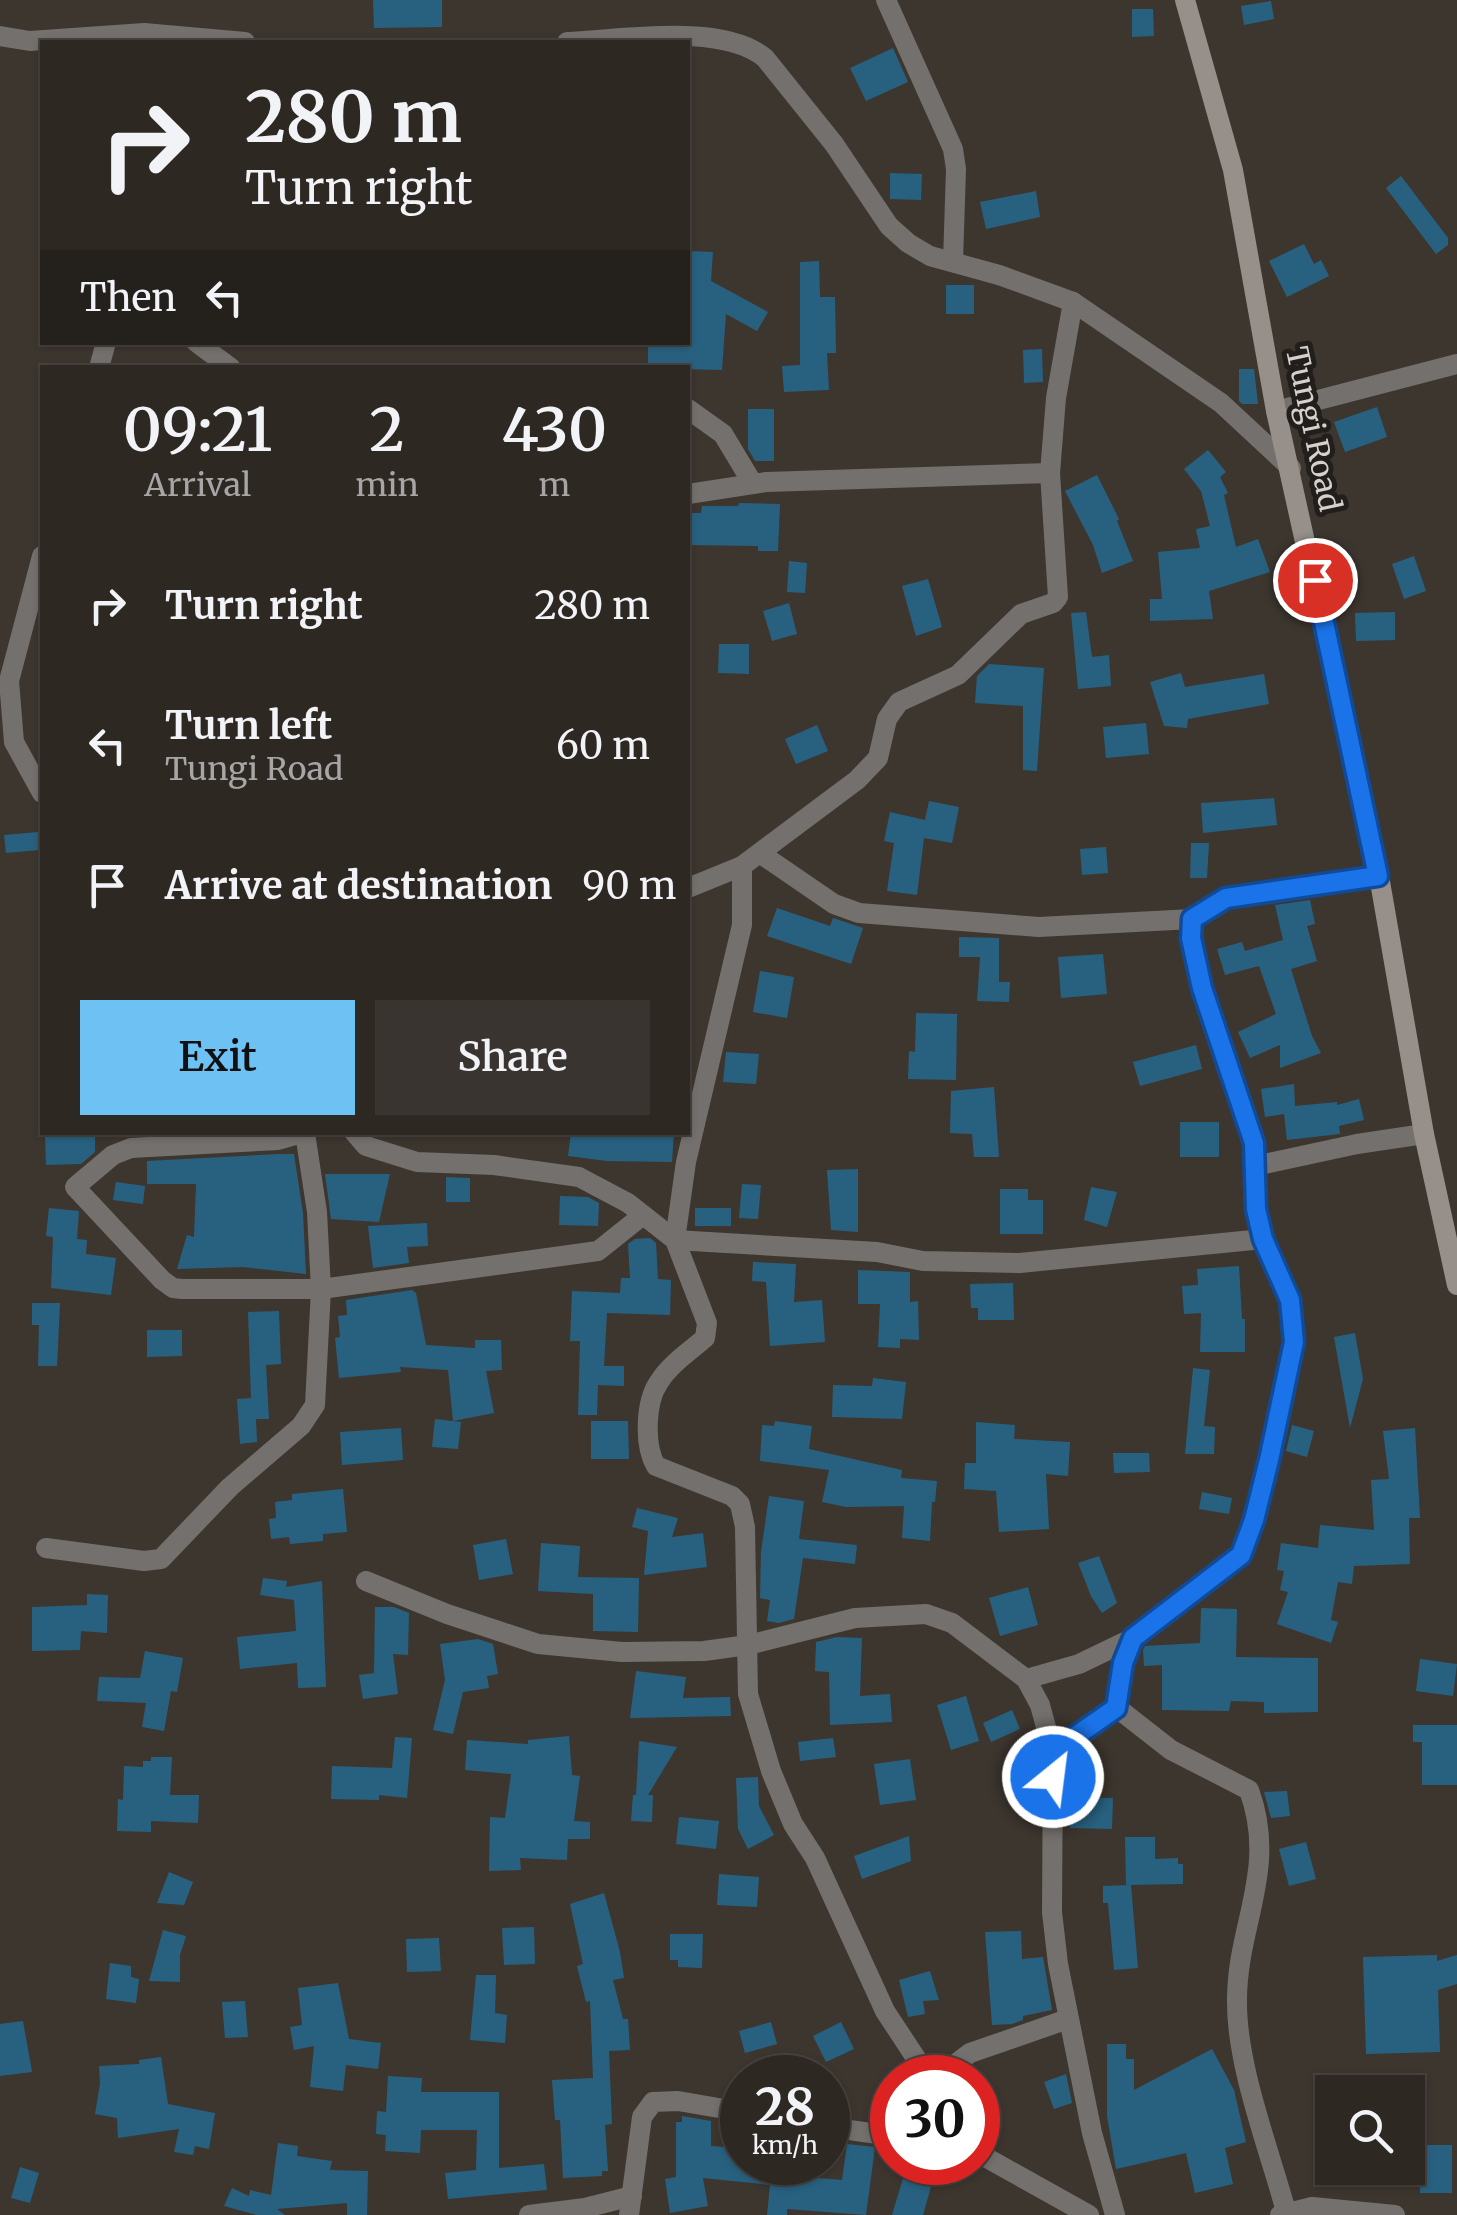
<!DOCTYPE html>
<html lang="en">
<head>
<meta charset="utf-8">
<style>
	:root { --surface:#2e2823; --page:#3a3430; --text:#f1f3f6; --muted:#a7a6a6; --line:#494441; --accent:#6dc2f3 }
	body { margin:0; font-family:Merriweather,serif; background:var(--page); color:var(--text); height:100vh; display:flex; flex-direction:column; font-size:38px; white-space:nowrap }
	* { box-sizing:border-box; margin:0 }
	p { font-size:32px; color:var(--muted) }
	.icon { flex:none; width:55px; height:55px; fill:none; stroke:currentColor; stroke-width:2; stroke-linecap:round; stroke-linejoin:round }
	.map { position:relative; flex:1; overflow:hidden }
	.sheet { position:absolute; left:40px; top:365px; width:650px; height:770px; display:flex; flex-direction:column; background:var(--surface); border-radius:0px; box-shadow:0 2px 8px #0004,0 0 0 2px var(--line) }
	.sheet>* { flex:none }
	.top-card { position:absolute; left:40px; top:40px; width:650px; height:305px; border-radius:0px; box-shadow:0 2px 8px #0004,0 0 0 2px var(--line); background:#2e2823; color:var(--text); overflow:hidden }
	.controls { position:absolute; left:1315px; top:2075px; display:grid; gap:20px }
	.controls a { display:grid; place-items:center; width:110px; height:110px; border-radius:0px; background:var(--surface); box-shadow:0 2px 8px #0004,0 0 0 2px var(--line); font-size:50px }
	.speed { position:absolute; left:720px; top:2055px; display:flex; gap:20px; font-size:50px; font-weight:700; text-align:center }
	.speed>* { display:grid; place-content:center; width:130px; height:130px; border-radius:50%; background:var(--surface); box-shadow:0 2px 8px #0004,0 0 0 2px var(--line); line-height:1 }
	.speed small { font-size:25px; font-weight:400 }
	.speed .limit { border:15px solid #d22; background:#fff; color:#111 }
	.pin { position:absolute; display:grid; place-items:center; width:85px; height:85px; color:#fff; margin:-42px; border:5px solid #fff; border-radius:50%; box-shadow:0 2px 10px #0007 }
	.me { position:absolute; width:110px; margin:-55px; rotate:29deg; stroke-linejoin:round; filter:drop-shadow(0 0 8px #0008) }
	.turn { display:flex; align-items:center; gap:35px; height:210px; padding:0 40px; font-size:45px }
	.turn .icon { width:130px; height:130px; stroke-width:2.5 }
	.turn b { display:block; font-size:70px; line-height:85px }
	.then { display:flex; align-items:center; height:95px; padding:0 40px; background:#0003; gap:20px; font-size:38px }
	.eta { display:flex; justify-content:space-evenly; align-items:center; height:170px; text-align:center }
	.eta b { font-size:60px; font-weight:600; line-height:70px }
	.cta { display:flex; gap:20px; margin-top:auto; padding:20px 40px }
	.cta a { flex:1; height:115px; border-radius:0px; background:var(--accent); color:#111; font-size:40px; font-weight:600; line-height:115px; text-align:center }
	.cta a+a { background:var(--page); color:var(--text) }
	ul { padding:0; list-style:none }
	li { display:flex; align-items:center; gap:30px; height:140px; padding:0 40px }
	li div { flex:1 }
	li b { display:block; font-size:38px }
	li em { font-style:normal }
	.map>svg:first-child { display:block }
	.building { fill:#286180 }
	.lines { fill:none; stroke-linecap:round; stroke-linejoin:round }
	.minor { stroke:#74706d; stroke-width:20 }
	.tertiary { stroke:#74706d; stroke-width:20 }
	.secondary { stroke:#968f8a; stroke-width:20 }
	.route-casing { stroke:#114b97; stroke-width:25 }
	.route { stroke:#1a73e8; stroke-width:18 }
	.labels { text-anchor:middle; stroke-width:10; stroke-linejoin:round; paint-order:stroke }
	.street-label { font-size:30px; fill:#d6d1cd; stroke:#221e1b }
</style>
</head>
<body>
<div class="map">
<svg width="1457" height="2215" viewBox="0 0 1457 2215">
	<rect width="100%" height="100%" fill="#3d362f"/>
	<!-- building -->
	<g class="building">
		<path d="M373,0H442V27L374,28Z"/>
		<path d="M1271,1L1274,19L1244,25L1241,6Z"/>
		<path d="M1132,9H1153L1154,36L1132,37Z"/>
		<path d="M893,48L908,82L866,101L850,68Z"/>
		<path d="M890,173L922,174L921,200L890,199Z"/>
		<path d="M1401,176L1448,238V245L1436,254L1386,188Z"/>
		<path d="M1036,191L1040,217L986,229L980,202Z"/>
		<path d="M1304,244L1314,264L1321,260L1329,276L1287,297L1269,261Z"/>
		<path d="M688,251L713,252L711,281L768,312L757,331L726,314L722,370L648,368V343H688Z"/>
		<path d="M819,261L820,297H835L836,353H827L829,390L784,392L782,366L800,365V262Z"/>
		<rect x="946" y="285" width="28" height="29"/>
		<path d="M1042,349L1043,382L1024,383L1023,350Z"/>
		<path d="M1239,369H1254L1258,404H1242L1239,401Z"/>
		<path d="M1377,407L1387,437L1345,452L1334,422Z"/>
		<path d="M748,409H774V461H755L748,449Z"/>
		<path d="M1208,450L1226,472L1220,477L1228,493L1224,495L1236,547L1258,539L1270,572L1209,591L1213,619L1150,621V599H1162L1158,552L1200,548L1196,529L1210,526L1201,491L1184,469Z"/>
		<path d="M1097,475L1119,519L1117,521L1133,561L1102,573L1093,545L1065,491Z"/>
		<path d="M739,503L780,504L778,551H758V546L688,545L689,513H701L702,506H738Z"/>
		<path d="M1414,556L1426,591L1404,599L1392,564Z"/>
		<path d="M789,561L807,563L805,593L787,592Z"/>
		<path d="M928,579L942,627L916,636L902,586Z"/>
		<path d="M789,603L797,634L772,641L763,611Z"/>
		<path d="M1086,612L1092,657L1109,655L1111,686L1078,689L1071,613Z"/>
		<path d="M1395,612V640L1356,641L1355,613Z"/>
		<path d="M719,644H749V674L718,673Z"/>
		<path d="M989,664L1044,668L1037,771L1023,770V706L975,703L977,676Z"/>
		<path d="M1181,673L1185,687L1264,674L1269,704L1188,719L1187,728L1164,726L1150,682Z"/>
		<path d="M1146,723L1149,754L1106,758L1103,727Z"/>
		<path d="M817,725L828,751L796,764L785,739Z"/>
		<path d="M1274,798L1277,825L1203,833L1201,803Z"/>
		<path d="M929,801L959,807L952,843L924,838L917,895L887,891L894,843L884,841L890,812L925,820Z"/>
		<path d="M38,832L39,850L6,853L4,835Z"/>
		<path d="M1191,843H1209L1207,878H1190Z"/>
		<path d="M1106,847L1108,873L1082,875L1080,849Z"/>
		<path d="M1310,900L1315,924L1307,926L1317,961L1291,969L1312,1036L1321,1053L1280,1068V1045L1250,1058L1238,1032L1276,1014L1259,966L1225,975L1217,949L1242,942L1245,951L1283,940L1275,905Z"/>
		<path d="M777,908L830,926L833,918L863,928L851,964L767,936Z"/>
		<path d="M959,937L999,938V982H1010L1009,1002L977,1001L980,957H959Z"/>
		<path d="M1103,954L1107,994L1061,998L1058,957Z"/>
		<path d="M760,971L794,977L787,1018L753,1012Z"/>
		<path d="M916,1013L957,1014L956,1080L908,1079L909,1051L915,1052Z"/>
		<path d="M1196,1045L1202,1069L1140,1086L1133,1062Z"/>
		<path d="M726,1052L759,1054L756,1084L723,1082Z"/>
		<path d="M1294,1084L1295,1106L1337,1102V1105L1359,1099L1364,1120L1339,1126L1340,1134L1287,1140L1284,1114L1265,1117L1261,1089Z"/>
		<path d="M994,1087L999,1157H974L972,1134L950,1133L951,1091Z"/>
		<rect x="1180" y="1122" width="39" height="35"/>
		<path d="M571,1132H674L672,1162L607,1161L568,1156Z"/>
		<path d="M95,1136V1152L81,1164L46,1165L45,1137Z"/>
		<path d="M278,1154H294L303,1213L306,1274L243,1267L177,1269L187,1235L194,1237L196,1184H147V1161Z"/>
		<path d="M858,1169V1232L831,1230L827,1170Z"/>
		<path d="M325,1174H390L379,1222L331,1219Z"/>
		<path d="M446,1177L470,1178V1202H446Z"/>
		<path d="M116,1182L145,1186L143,1204L113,1200Z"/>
		<path d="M742,1184L761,1185L758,1219L739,1218Z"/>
		<path d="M1091,1187L1117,1192L1107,1227L1084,1220Z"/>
		<path d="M1000,1189H1028V1200H1043V1234H1000Z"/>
		<path d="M560,1196L588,1197L599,1203L598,1226L559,1225Z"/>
		<path d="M49,1208L79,1211L77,1239L87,1240L86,1254L116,1258L111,1295L51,1288L53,1237L46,1236Z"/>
		<rect x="695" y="1208" width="36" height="18"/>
		<path d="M427,1223L428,1246L407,1247L409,1263L373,1268L368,1226Z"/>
		<path d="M650,1238L656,1243L658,1279L671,1280L670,1315L607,1313L604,1366H624V1386L598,1385L597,1415H578L580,1341H570L572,1291L620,1293L621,1278H630L628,1244L635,1239Z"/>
		<path d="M753,1262L796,1264L794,1302L822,1300L825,1342L770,1346L766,1282L752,1281Z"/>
		<path d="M1239,1266L1242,1319H1245V1352H1200L1201,1313L1184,1314L1182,1286L1198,1285L1197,1269Z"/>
		<path d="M858,1270L910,1272V1302L918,1301L919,1340L900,1339V1348L878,1347L880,1304H858Z"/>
		<path d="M1013,1283L1014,1320H978V1308H971L970,1284Z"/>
		<path d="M412,1290L416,1293L426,1345L475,1348V1340H501L502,1370L486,1371L494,1413L453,1421L448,1370L400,1367L401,1372L339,1378L335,1338L340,1337L338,1316L347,1315L346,1300Z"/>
		<path d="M32,1303H60L57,1366H38L39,1325H32Z"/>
		<path d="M279,1311L281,1364L266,1365L269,1419H256L257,1442L240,1444L237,1399L251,1398L248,1312Z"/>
		<path d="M147,1330H182V1356L147,1357Z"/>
		<path d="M1355,1333L1363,1379L1350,1428L1334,1337Z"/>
		<path d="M1193,1368L1210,1370L1204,1426L1215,1427L1214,1454H1185Z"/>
		<path d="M873,1378L906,1382L902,1419L832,1417L833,1385L872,1386Z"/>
		<path d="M435,1419L461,1422L458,1449L432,1447Z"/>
		<path d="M591,1421H628L629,1459H591Z"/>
		<path d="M775,1421L812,1426L809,1449L902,1470L901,1478L937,1481L935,1502H932L930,1541L902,1538L904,1506L846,1507L822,1502L829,1470L760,1461L762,1425L774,1426Z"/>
		<path d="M976,1422L1015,1425L1014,1439L1070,1442L1068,1476L1046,1474L1049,1529L999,1532L996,1491L964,1489L965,1463H976Z"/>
		<path d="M1292,1425L1314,1431L1307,1457L1286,1451Z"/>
		<path d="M401,1428L403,1460L342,1465L340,1432Z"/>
		<path d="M1415,1428L1420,1518H1409L1410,1564L1354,1566L1352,1584L1338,1582L1331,1620L1338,1622L1331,1643L1277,1624L1288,1592L1280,1590L1284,1571L1277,1570L1281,1543L1318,1548L1320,1525L1374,1530L1371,1480L1389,1479L1383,1431Z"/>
		<path d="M1113,1453H1149L1150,1472L1114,1473Z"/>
		<path d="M343,1489L347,1532L323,1534V1541L290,1544L289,1537L271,1539L269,1519L276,1518L275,1502L292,1500V1494Z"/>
		<path d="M1202,1492L1232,1498L1229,1514L1199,1509Z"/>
		<path d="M769,1496L804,1501L799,1539L857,1545L855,1564L803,1558L794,1619L779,1623L767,1621L770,1600L760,1598L761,1552Z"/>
		<path d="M637,1508L678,1518L672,1537L703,1533L707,1567L644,1575L648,1531L632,1527Z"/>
		<path d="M506,1539L513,1574L479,1580L473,1545Z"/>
		<path d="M541,1543L580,1546L578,1577L639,1578L638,1632L593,1631V1594L538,1591Z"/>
		<path d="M1099,1556L1117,1603L1102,1613L1091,1596L1078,1563Z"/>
		<path d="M263,1578L287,1581L286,1587L322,1581L326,1687L298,1688L297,1663L240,1669L237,1637L296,1631L294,1600L260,1595Z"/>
		<path d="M1028,1587L1038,1625L1000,1636L989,1598Z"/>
		<path d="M87,1594L108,1595L107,1633L81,1631L80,1650L32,1651V1607L87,1605Z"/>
		<path d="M375,1607H394L409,1613L408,1655L393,1654L398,1694L363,1699L359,1675L374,1673Z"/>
		<path d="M1201,1608L1237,1609L1236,1657L1318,1658V1712L1264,1713V1702L1231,1701L1229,1711L1162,1710V1665L1144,1666L1143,1650L1145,1646L1200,1643Z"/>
		<path d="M837,1637L862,1638L860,1696L890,1694L892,1722L830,1725L829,1672L815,1671L816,1642Z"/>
		<path d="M478,1639L493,1644L498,1674L487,1676L489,1688L463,1692L453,1734L433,1730L445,1680L440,1644Z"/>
		<path d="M145,1651L183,1658L177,1692L171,1691L164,1731L142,1727L146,1703L97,1701L99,1677L140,1678Z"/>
		<path d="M1420,1659L1457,1664L1453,1696L1416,1691Z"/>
		<path d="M636,1671L686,1677L683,1698L730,1697L731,1716L630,1718Z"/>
		<path d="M966,1696L979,1741L951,1750L937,1705Z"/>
		<path d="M1012,1710L1020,1729L991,1742L983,1723Z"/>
		<path d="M1413,1725H1457V1785H1422V1742H1413Z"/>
		<path d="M569,1736L572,1775L580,1776L574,1821L590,1822V1839H568L567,1860L520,1858L521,1870L489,1871L490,1817L505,1818L511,1774L465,1770L467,1740L528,1744V1740Z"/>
		<path d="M395,1737L412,1738L407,1798L379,1795V1800L331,1799L332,1766L392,1768Z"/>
		<path d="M833,1738L836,1757L800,1761L798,1742Z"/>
		<path d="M639,1741L677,1747L648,1795H653L652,1822L631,1821L633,1795H636Z"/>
		<path d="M151,1757H172L170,1795H199L198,1823L151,1821V1832L117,1831L118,1799L123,1800L124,1766L143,1767V1761H151Z"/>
		<path d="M910,1759L916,1800L880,1805L874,1764Z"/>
		<path d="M758,1777L759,1806L774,1835L748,1849L738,1829L736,1778Z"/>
		<path d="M1287,1791L1290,1816L1271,1818L1264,1792Z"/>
		<path d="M1071,1798H1113L1112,1829L1070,1828Z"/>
		<path d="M679,1817L719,1821L716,1849L676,1844Z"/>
		<path d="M909,1836L911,1861L862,1879L854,1856Z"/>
		<path d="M1125,1837H1155V1859L1178,1858V1864H1183V1884L1126,1885Z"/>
		<path d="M1306,1842L1316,1879L1289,1886L1279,1849Z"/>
		<path d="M169,1872L193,1882L184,1905L157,1903Z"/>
		<path d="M719,1874L759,1877L757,1907L717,1905Z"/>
		<path d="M1131,1885L1138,1968L1114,1970L1108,1903H1103V1886Z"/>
		<path d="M604,1893L620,1952L624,1978L613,1980L623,2019H628L630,2050L609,2051L612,2124L605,2125L608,2171H602V2176L563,2178L560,2120H555L552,2080L593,2078L590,2001L586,2002L577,1966L583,1964L570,1904Z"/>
		<path d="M534,1927L535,1964L504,1965L502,1928Z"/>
		<path d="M163,1930L186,1936L180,1955V1982L149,1981Z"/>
		<path d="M1021,1931L1022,1959L1043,1957L1052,2010L1023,2016V2020L1012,2024L992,2025L985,1932Z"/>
		<path d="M670,1934H703L702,1968L678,1967V1960H670Z"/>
		<path d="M439,1938L441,1971L407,1972L406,1939Z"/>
		<path d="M1437,1955V1961L1457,1955V1984L1438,1990L1440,2052L1366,2054L1363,1957Z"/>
		<path d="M110,1963L131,1966V1977L139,1979L136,2003L106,1999Z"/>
		<path d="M930,1971L939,2000L923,2001L925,2014L908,2017L899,1980Z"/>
		<path d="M476,1975H496L495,2013L507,2015L505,2043L470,2040Z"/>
		<path d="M338,1983L349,2039L381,2043L378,2069L346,2065L343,2091L310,2087L314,2046L294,2050L290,2027L302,2025L298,1988Z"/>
		<path d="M245,2001L248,2037L225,2038L222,2002Z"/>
		<path d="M23,2021L32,2072L0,2076V2024Z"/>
		<path d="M771,2022L777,2044L745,2053L739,2031Z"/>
		<path d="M841,2022L854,2049L826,2062L813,2036Z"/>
		<path d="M1107,2044H1126V2059H1134V2090L1212,2049L1234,2090L1246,2142L1225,2148L1233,2184L1195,2193L1186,2153L1116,2169L1107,2116Z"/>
		<path d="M161,2057L168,2104L215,2113L209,2149L195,2146L193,2155L174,2152L179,2129L118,2138L117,2118L95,2114L100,2084L99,2066L139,2064V2060Z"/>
		<path d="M1066,2074L1072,2103L1054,2109L1044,2082Z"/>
		<path d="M388,2076L422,2078L421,2092H499V2168L544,2164L547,2190L448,2199L445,2173L476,2170L477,2130H421L420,2153L385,2151L386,2135L376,2134L377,2111L386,2112Z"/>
		<path d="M682,2116L711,2121V2146L742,2148V2162H797L795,2176L842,2180L847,2144L875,2147L866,2215L787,2209V2215H767L770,2185L703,2178L708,2206L670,2213L665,2179L676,2177V2122H682Z"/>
		<path d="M278,2143L298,2146L297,2156L332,2161L330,2170L368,2171L367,2215H347V2203L277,2209L285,2215H257L224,2206L232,2188L249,2196L250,2190L271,2195Z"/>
		<rect x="1420" y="2145" width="32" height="48"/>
		<path d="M908,2162H938L923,2215H892Z"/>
		<path d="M20,2167L39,2173L30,2203L11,2198Z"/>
	</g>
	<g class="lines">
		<!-- minor -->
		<g class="minor">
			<path d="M886,0L953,149L956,169L953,262"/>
			<path d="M196,342L231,368"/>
			<path d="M99,368L106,342"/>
			<path d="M688,409L723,434L753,484"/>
			<path d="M1276,411L1457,364"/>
			<path d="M688,494L766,482L1050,473"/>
			<path d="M42,556L9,681L14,742L42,793"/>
			<path d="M761,854L834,904L859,913L1039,927L1193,919"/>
			<path d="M742,866V925L686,1162L675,1240L707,1323L705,1338C690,1351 669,1365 659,1382C645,1402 644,1446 656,1466L732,1496L740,1504L745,1527L748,1694L771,1771L793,1824L815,1858L885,2011L929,2078"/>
			<path d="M688,888L742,866L857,780L878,758L887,719L899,702L958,675L1021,614L1053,603L1058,597L1050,473L1056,398L1073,302"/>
			<path d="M306,1132L278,1140L131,1148L113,1155L75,1187L162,1280L173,1288L182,1289H321L598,1251L643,1215"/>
			<path d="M354,1132L366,1146L417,1162L494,1165L579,1177L628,1203L675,1240L877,1252L923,1261L1020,1263L1263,1239"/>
			<path d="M1255,1166L1357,1144L1424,1134"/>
			<path d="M46,1548L144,1561L161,1559L230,1487L301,1426L315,1405L321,1289L317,1212L305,1133"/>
			<path d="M366,1581L447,1614L538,1644L622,1652L704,1651L748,1645L855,1618L926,1614L952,1623L1026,1679L1040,1705L1053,1753L1052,1912L1058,1964L1092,2133L1115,2215"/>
			<path d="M1026,1679L1079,1664L1133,1638"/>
			<path d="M1116,1707L1171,1750L1249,1790C1278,1870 1237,1924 1237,2000C1236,2066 1270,2151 1287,2215"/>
			<path d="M1053,1753L1089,1730L1116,1707L1123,1663L1133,1638L1241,1555L1254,1520L1294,1343L1290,1300L1263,1239L1256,1209L1254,1143L1203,988L1191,938L1193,919L1226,898L1379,876"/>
			<path d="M937,2078L970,2053L1068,2019"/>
			<path d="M828,2127L892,2136"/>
			<path d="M978,2153L1089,2215"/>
			<path d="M529,2215L585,2208L632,2196"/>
			<path d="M629,2215L642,2117L653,2102L678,2101L742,2112"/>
			<path d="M1280,2215L1312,2207L1395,2215"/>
		</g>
		<!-- tertiary -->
		<g class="tertiary">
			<path d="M0,36L30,41L144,33L245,42"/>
			<path d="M567,42C621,40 722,22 765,58L834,144L889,226L908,243L930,256L999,275L1073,302L1221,403L1291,468"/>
		</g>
		<!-- secondary -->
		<path class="secondary" d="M1185,0L1233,170L1276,411L1379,876L1424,1134L1457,1285"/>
	</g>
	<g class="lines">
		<!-- route casing -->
		<g class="route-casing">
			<path id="route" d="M1053,1777V1752L1116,1708L1123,1663L1133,1638L1241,1555L1254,1520L1269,1460L1294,1342L1290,1300L1263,1239L1256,1209L1254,1143L1202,988L1191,938L1192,919L1226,898L1378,876L1315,580"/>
		</g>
		<!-- route -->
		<use href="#route" class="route"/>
	</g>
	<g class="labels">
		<!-- street labels -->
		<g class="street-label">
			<text transform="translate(1313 429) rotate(78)" y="10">Tungi Road</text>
		</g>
	</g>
</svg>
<div class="controls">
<a><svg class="icon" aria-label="search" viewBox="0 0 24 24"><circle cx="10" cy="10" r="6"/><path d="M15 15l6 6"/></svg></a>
</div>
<div class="speed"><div>28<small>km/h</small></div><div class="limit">30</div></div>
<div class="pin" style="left:1315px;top:580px;background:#d93025"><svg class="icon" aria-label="arrive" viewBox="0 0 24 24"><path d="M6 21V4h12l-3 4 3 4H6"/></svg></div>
<svg class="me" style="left:1053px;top:1777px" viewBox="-20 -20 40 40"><circle r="17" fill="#1a73e8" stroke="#fff" stroke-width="3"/><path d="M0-11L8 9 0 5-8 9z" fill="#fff"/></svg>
<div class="top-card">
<div class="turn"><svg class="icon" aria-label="right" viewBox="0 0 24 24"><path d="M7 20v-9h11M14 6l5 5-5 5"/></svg><div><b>280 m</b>Turn right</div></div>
<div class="then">Then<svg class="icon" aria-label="left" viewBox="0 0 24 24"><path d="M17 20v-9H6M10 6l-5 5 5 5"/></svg></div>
</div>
<section class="sheet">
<div class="eta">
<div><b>09:21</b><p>Arrival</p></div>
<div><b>2</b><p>min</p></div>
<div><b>430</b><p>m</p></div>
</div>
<ul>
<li><svg class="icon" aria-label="right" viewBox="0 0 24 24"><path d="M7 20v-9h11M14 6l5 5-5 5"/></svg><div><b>Turn right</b></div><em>280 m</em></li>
<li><svg class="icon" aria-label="left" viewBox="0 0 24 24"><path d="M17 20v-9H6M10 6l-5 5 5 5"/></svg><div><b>Turn left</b><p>Tungi Road</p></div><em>60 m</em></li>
<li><svg class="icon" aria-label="arrive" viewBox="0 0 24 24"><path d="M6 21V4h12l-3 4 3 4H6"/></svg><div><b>Arrive at destination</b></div><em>90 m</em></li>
</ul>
<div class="cta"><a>Exit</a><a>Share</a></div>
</section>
</div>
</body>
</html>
